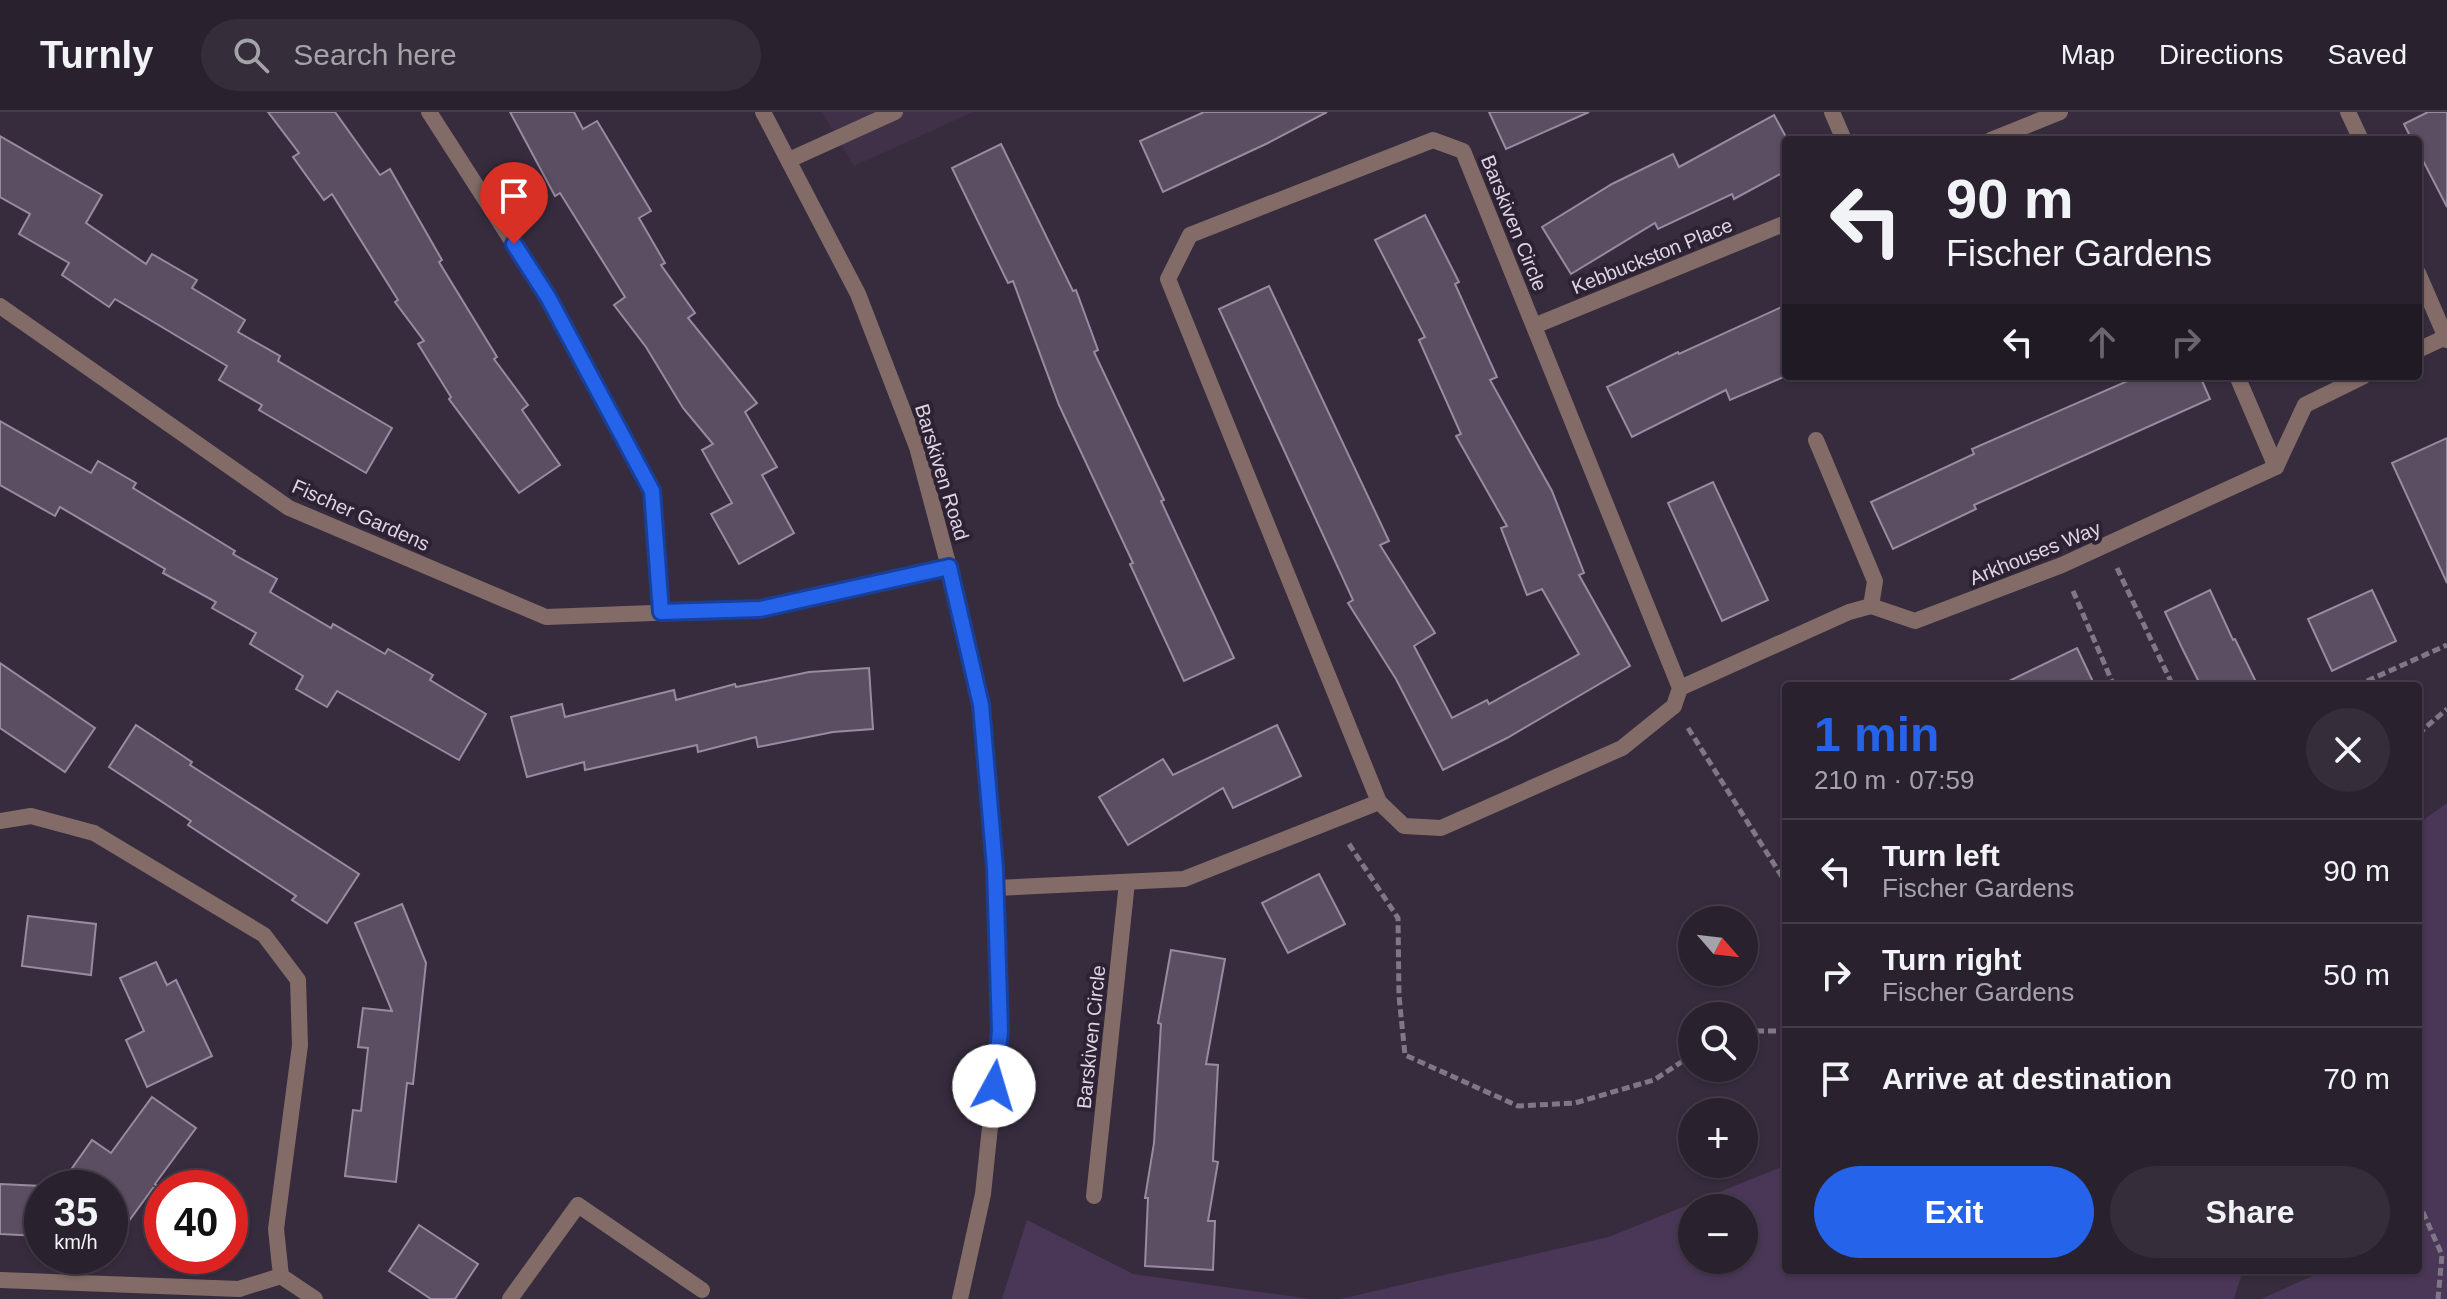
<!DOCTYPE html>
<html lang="en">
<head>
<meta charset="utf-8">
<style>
	:root { --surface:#29212e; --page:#352e3a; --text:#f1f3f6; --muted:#a5a3aa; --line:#453e4a; --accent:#2563eb }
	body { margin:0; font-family:Helvetica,sans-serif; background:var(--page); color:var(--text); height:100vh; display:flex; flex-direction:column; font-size:30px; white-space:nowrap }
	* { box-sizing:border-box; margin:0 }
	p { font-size:26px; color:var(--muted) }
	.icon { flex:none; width:44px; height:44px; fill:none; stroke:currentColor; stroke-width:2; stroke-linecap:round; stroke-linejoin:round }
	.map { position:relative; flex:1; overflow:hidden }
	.panel { position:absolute; left:1782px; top:570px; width:640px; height:592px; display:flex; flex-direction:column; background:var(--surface); border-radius:8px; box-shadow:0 2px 6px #0004,0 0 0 2px var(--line) }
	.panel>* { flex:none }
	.top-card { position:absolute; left:1782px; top:24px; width:640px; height:244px; border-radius:8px; box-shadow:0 2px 6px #0004,0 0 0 2px var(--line); background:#29212e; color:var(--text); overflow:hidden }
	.needle { width:52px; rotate:118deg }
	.tools { position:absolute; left:1678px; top:794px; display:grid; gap:16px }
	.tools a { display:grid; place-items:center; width:80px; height:80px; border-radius:50%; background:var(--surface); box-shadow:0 2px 6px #0004,0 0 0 2px var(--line); font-size:40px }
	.speed { position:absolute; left:24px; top:1058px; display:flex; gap:16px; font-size:40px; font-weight:700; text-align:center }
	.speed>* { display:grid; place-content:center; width:104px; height:104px; border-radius:50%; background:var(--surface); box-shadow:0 2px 6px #0004,0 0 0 2px var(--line); line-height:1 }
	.speed small { font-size:20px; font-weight:400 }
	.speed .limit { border:12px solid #d22; background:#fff; color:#111 }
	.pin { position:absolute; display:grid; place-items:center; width:68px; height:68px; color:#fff; margin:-82px -34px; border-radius:50% 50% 50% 0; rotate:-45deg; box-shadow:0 0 8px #0007 }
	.pin .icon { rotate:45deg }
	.me { position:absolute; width:88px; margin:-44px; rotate:6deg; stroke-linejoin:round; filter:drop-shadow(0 0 6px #0008) }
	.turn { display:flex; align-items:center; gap:28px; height:168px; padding:0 32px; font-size:36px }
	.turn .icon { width:104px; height:104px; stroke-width:2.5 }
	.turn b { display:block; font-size:56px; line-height:68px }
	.lanes { display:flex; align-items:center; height:76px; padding:0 32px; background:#0003; justify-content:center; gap:40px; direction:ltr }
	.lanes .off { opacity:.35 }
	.round { display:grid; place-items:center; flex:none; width:84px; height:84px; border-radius:42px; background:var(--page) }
	.head { display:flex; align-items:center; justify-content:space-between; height:136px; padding:0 32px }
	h1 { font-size:48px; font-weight:700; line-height:60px; color:var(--accent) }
	.cta { display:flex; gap:16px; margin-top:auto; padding:16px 32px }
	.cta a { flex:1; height:92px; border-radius:48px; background:var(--accent); color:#fff; font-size:32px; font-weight:700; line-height:92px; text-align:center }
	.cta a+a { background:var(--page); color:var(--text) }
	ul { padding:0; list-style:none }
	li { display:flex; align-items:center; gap:24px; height:104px; padding:0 32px; border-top:2px solid var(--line) }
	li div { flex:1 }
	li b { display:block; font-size:30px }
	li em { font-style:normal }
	header { display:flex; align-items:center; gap:48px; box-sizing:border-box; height:112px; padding:0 40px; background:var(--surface); border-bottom:2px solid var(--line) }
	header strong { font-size:38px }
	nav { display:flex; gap:44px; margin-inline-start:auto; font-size:28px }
	.search { width:560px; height:72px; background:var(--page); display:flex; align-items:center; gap:20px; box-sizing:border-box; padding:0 28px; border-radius:44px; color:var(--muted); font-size:30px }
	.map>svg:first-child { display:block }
	.built { fill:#403149 }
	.green { fill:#4a3757; fill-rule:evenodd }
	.building { fill:#5b4e63; stroke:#988aa1; stroke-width:2 }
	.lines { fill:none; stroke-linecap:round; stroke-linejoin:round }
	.path { stroke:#807786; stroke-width:5; stroke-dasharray:8 4; stroke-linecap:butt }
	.service { stroke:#836c67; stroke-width:16 }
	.minor { stroke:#836c67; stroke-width:16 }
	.tertiary { stroke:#836c67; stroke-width:16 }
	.route-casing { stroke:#184099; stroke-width:20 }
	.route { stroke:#2563eb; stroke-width:14 }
	.labels { text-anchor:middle; stroke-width:8; stroke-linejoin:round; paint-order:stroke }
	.street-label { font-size:20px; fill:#ddd6e2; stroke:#2d2234 }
</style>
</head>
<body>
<header>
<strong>Turnly</strong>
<div class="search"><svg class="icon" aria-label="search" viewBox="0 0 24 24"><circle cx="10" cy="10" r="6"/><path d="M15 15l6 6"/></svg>Search here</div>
<nav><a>Map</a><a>Directions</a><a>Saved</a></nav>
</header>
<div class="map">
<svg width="2447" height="1187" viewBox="0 0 2447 1187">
	<rect width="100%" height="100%" fill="#372c3e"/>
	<!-- built -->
	<path class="built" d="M822,0H973L854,54Z"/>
	<!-- green -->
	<g class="green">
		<path d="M2447,691V1187H2261L2326,1158H2418V712Z"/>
		<path d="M1786,1053V1158H2243L2234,1187H1340L1609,1125ZM1692,1096H1744V1148H1692Z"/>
		<path d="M1027,1108L1133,1162L1310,1187H1002Z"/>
	</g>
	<!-- building -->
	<g class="building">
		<path d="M268,0H335L380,63L390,57L442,148L439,150L497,245L494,247L528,293L522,298L560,353L519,381L449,287L451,285L418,232L424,229L395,190L398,188L332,82L324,88L293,45L299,41Z"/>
		<path d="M510,0H574L583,17L597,9L651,99L639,106L665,151L661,153L695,201L688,206L757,291L745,300L777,355L762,363L794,421L739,452L711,402L732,391L702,338L713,332L683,296L646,235L614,193L625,185L560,81L555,84Z"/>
		<path d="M1204,0H1327L1268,31L1163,80L1140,29Z"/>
		<path d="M1489,0H1589L1506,37Z"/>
		<path d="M2428,0H2447V95L2418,39V28H2412L2404,12Z"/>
		<path d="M1774,3L1786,25V59L1734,87L1732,82L1658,117L1655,111L1571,162L1542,115L1612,72L1673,42L1679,55Z"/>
		<path d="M0,24L102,83L86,111L146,152L152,142L197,168L192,176L245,208L238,220L280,244L278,249L392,316L366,361L259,298L262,293L219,268L227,254L115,187L109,195L62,163L69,151L19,122L30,102L0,85Z"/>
		<path d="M1001,32L1073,179L1076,178L1098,238L1094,240L1164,388L1161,389L1234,546L1184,569L1130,452L1133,451L1059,293L1013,169L1008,171L952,56Z"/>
		<path d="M1425,103L1459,170L1455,172L1497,265L1490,268L1552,379L1584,461L1579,463L1630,554L1507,626L1443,658L1396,567L1348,491L1353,488L1219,197L1269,174L1389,429L1380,433L1435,521L1414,534L1452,606L1487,588L1489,592L1579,542L1542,477L1527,483L1501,416L1507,414L1456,324L1461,322L1419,228L1425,225L1375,128Z"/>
		<path d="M1786,193V264L1730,288L1726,278L1632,325L1607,275L1678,240L1679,242Z"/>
		<path d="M2139,264H2200L2210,287L1974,393L1976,397L1893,437L1871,390L1974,342L1972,337Z"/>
		<path d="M0,309L91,361L98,349L136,371L133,376L235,439L233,442L277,467L270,480L331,516L333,512L385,542L388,537L433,563L430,568L486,602L459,648L337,579L327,595L296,577L303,564L250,532L256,521L212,496L216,490L163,461L165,457L60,395L55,404L0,373Z"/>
		<path d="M2447,326V471L2392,351Z"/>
		<path d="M1713,370L1768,488L1722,509L1668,391Z"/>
		<path d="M2210,478L2233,528L2235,527L2258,574H2201L2183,538L2165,500Z"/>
		<path d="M2372,478L2396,529L2332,559L2308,507Z"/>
		<path d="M2077,536L2095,574H1999Z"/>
		<path d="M0,551L95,616L65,660L0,616Z"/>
		<path d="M869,556L873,617L833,620L758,635L756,625L698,640L697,633L585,658L584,650L527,665L511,605L562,592L565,605L674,578L676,588L735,572L736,575L809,560Z"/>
		<path d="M136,613L192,650L190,653L359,762L327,811L292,788L296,784L188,713L191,709L109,655Z"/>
		<path d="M1277,613L1301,664L1233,696L1223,676L1128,733L1099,685L1163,647L1173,663Z"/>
		<path d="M1319,762L1345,812L1288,841L1262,791Z"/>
		<path d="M402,792L426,851L413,972L407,971L396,1070L345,1064L353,998L361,999L368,936L358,935L363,896L392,899L355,811Z"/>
		<path d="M28,804L96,812L91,863L22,854Z"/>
		<path d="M1171,838L1225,847L1206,952L1218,953L1213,1049L1218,1050L1208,1109H1215L1213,1158L1145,1154L1148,1086H1145L1154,1031L1161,912L1158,911Z"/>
		<path d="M156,850L167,873L176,868L212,944L147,975L126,928L144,919L120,866Z"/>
		<path d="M152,985L196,1016L155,1072L160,1076H153L110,1135V1076H58L92,1028L111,1041Z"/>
		<path d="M0,1072L42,1074L39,1124L0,1122Z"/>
		<path d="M419,1113L478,1152L455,1187H431L389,1159Z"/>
	</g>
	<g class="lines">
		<!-- path -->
		<g class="path">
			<path d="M2117,456L2173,574"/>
			<path d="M2073,479L2114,574"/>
			<path d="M2356,574L2447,533"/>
			<path d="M1688,616L1786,771"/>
			<path d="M2418,622L2447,597"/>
			<path d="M1349,732L1398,806L1399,884L1405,943L1518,994L1575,991L1654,968L1692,943"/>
			<path d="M1744,919H1786"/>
			<path d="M2418,1089L2442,1143L2438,1187"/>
		</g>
		<!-- service -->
		<g class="service">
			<path d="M789,48L895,0"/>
			<path d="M2237,264L2276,355"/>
			<path d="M1816,328L1875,469L1871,494"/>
			<path d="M510,1187L578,1093L702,1178"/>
		</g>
		<!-- minor -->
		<g class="minor">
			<path d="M429,0L548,185L652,379L661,500"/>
			<path d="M1832,0L1844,28"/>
			<path d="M2348,0L2361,28"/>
			<path d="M1433,28L1463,39L1680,576L1674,594L1622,636L1441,716L1404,714L1379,690L1168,167L1190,123Z"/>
			<path d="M1991,28L2060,0"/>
			<path d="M2418,161L2447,228"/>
			<path d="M0,194L289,396L546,505L760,497L949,455"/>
			<path d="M1534,214L1786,111"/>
			<path d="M2418,238L2446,225"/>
			<path d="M1680,576L1849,500L1871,494L1915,509L2062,453L2276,355L2305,293L2364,264"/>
			<path d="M0,709L31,704L94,721L264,823L298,868L300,933L276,1117L281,1164L315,1187"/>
			<path d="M995,776L1184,767L1379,690"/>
			<path d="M1094,1084L1127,770"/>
			<path d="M0,1168L239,1177L281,1164"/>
		</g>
		<!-- tertiary -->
		<path class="tertiary" d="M763,0L858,182L917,335L949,455L981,593L995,756L1000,919L983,1082L960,1187"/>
	</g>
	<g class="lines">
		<!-- route casing -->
		<g class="route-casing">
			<path id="route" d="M514,132L548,185L652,379L661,500L760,497L949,455L981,593L988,674L995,756L1000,919L994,974"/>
		</g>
		<!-- route -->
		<use href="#route" class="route"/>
	</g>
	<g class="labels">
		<!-- street labels -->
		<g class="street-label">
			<text transform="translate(1514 111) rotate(68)" y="7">Barskiven Circle</text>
			<text transform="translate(1652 144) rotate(-22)" y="7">Kebbuckston Place</text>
			<text transform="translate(942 360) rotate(73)" y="7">Barskiven Road</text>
			<text transform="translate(361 403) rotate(24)" y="7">Fischer Gardens</text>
			<text transform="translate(2035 441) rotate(-22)" y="7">Arkhouses Way</text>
			<text transform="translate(1091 925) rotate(-84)" y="7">Barskiven Circle</text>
		</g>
	</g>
</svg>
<div class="tools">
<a><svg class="needle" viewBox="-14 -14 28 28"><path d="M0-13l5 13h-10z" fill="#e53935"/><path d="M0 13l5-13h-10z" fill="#a5a3aa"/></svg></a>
<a><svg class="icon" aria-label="search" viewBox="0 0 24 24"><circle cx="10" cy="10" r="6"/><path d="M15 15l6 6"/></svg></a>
<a>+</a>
<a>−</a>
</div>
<div class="speed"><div>35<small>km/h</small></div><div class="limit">40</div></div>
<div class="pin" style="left:514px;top:132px;background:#d93025"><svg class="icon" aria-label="arrive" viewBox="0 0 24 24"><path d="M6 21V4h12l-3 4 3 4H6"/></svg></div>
<svg class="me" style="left:994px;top:974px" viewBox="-20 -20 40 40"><circle r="19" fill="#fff"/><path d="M0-13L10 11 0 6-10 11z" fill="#2563eb"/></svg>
<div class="top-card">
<div class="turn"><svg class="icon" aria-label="left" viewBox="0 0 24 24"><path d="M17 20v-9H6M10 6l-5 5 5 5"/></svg><div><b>90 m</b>Fischer Gardens</div></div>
<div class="lanes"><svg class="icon" aria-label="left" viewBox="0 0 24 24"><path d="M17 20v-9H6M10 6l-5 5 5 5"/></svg><svg class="icon off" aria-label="ahead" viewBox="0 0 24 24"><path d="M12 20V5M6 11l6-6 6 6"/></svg><svg class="icon off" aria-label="right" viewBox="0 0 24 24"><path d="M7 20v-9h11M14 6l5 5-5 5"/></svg></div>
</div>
<section class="panel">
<div class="head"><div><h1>1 min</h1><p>210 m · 07:59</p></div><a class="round"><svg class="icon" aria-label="close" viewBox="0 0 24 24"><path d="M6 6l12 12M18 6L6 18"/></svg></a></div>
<ul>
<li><svg class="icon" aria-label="left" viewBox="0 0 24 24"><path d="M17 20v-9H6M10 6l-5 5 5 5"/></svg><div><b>Turn left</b><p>Fischer Gardens</p></div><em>90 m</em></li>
<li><svg class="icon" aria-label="right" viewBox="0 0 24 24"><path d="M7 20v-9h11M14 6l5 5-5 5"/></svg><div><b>Turn right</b><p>Fischer Gardens</p></div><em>50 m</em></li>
<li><svg class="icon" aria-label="arrive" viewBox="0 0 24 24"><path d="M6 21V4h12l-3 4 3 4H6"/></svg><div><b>Arrive at destination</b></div><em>70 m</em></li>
</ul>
<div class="cta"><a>Exit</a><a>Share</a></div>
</section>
</div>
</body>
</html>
